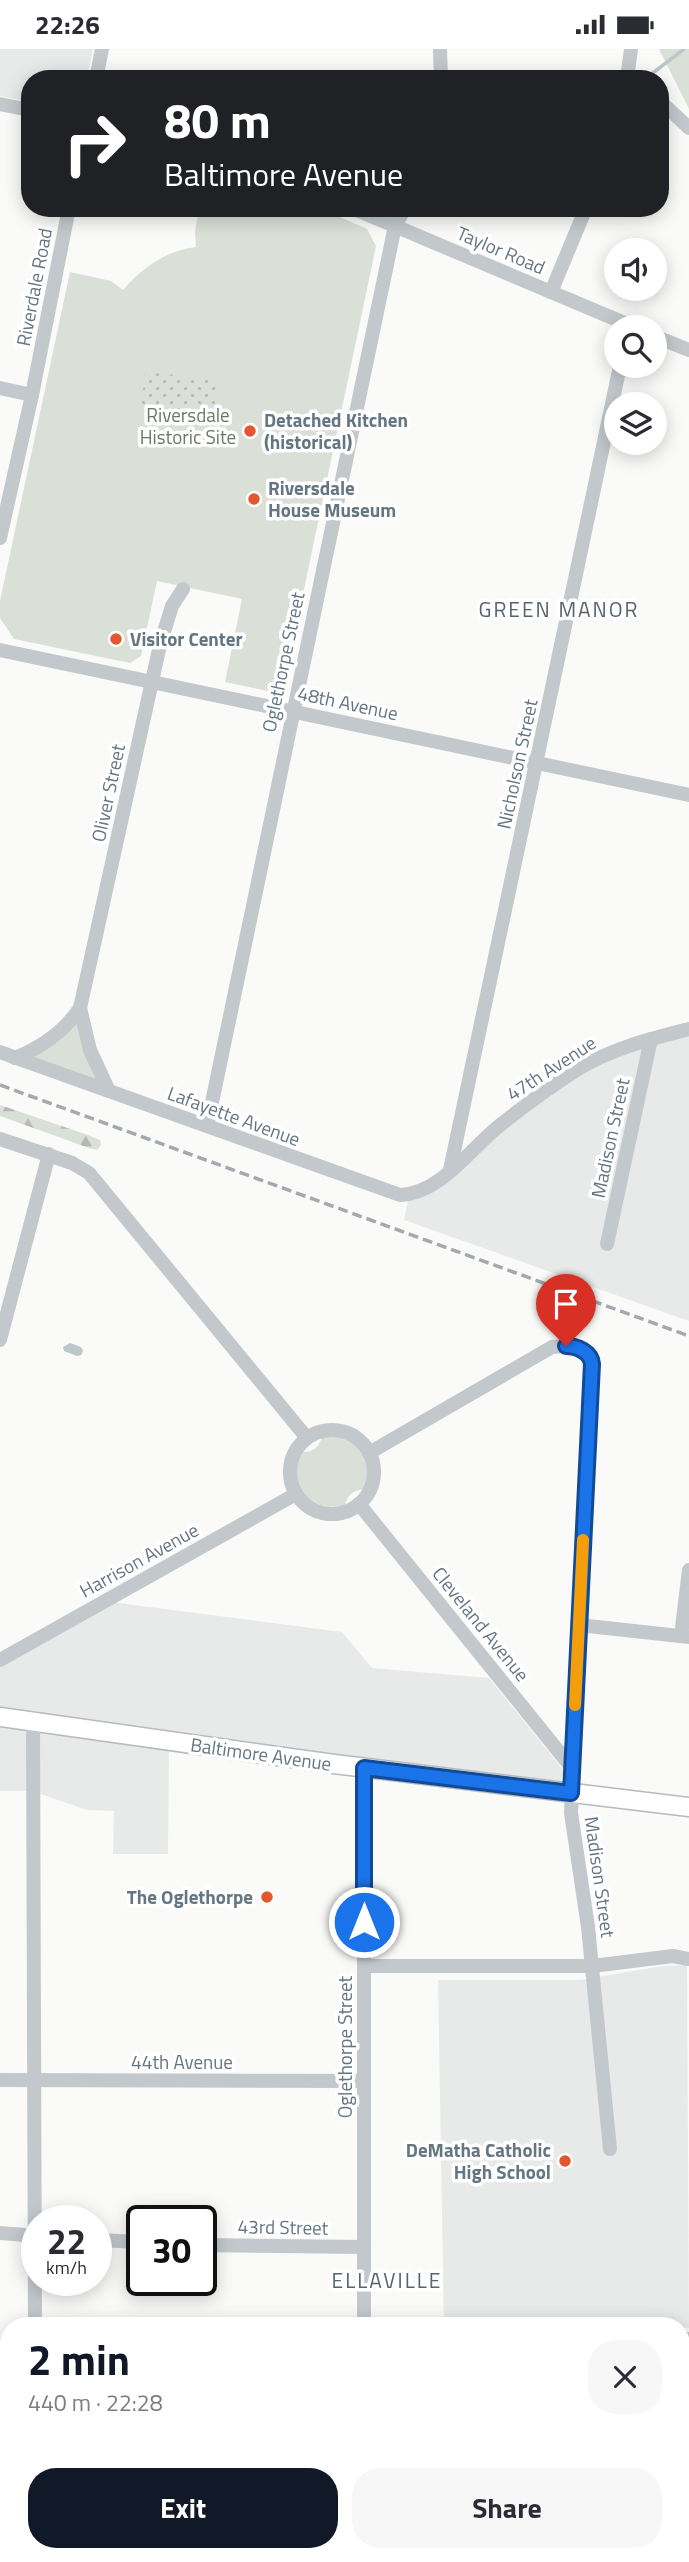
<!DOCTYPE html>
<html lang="en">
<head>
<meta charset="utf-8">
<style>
	:root { --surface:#fff; --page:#f7f7f7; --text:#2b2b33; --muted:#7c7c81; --accent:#111827 }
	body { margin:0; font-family:"Titillium Web",sans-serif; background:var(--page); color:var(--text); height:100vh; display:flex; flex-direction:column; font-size:26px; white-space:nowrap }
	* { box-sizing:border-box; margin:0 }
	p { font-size:23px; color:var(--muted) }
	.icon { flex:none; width:38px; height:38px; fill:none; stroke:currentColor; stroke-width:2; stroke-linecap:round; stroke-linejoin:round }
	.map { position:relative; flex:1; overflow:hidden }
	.panel { position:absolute; left:0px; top:2268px; width:690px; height:245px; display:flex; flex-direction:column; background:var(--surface); border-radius:28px 28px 0 0; box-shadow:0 4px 18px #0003 }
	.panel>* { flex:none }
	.hud { position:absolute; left:21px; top:21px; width:648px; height:147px; border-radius:28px; box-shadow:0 4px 18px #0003; background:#202124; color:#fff; overflow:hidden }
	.tools { position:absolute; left:604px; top:189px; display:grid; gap:14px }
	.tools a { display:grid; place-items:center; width:63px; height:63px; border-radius:50%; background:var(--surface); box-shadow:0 4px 18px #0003; font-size:35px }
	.speed { position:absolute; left:21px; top:2156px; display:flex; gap:14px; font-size:35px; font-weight:700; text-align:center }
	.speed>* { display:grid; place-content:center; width:91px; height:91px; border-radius:50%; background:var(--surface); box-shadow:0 4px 18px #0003; line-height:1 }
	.speed small { font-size:18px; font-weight:400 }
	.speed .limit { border:4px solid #111; border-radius:10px; background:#fff; color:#111 }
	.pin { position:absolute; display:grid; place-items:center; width:60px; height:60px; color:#fff; margin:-72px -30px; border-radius:50% 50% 50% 0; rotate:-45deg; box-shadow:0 0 7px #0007 }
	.pin .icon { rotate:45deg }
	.me { position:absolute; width:77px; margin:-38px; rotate:0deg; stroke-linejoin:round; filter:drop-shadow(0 0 5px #0008) }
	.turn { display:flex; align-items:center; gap:24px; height:147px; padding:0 28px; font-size:32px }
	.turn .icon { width:91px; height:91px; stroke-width:2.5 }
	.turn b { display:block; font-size:49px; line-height:60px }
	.round { display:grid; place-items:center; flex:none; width:74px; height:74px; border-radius:28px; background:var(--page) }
	.summary { display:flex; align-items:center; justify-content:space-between; height:119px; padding:0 28px }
	h1 { font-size:42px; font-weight:700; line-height:52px; color:var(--accent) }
	.primary-button { display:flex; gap:14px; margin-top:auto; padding:14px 28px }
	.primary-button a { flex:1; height:80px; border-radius:28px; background:var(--accent); color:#fff; font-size:28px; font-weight:700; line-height:80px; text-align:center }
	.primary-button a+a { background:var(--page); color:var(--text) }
	.status { display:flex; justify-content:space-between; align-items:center; height:49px; padding:0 35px; background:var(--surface); direction:ltr }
	.status svg { height:19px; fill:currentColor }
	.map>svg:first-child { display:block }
	.built { fill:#e8e9e9 }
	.green { fill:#dadfd7 }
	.forest { fill:url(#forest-firs) }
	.garden { fill:url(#garden-dots) }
	.water { fill:#bbc7cb }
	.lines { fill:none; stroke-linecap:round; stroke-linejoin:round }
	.stream { stroke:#bbc7cb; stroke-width:3.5 }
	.major-casing { stroke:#b5babe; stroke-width:21 }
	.minor { stroke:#c3c8cc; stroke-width:14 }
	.major { stroke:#fff; stroke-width:18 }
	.rail { stroke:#a2aab0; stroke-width:3.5; stroke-dasharray:10 5; stroke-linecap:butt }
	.route-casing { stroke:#114b97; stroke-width:18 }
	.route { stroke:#1a73e8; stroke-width:12 }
	.slow { stroke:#f59e0b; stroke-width:12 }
	.poi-dot { fill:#e4572e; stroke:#fff; stroke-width:2.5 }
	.labels { text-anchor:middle; stroke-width:7; stroke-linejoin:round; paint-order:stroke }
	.street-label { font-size:19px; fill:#657683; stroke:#fff }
	.park-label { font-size:19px; fill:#687a64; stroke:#fff }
	.poi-label { font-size:19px; font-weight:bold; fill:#657683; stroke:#fff; text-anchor:start }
	.neighbourhood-label { font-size:21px; letter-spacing:2px; fill:#57646e; stroke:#fff }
</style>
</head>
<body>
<div class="status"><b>22:26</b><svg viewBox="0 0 49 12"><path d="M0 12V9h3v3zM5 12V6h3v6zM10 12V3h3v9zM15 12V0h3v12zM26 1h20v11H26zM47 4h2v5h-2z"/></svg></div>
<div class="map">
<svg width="689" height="2513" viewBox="0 0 689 2513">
	<defs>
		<pattern id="forest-firs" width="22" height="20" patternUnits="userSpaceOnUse" patternTransform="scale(1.75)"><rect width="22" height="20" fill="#dadfd7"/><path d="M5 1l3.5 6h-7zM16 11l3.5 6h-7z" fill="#b4b9b4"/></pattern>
		<pattern id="garden-dots" width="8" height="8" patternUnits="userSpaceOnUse" patternTransform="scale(1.75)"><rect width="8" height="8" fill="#dadfd7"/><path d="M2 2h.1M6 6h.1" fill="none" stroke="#b4b9b4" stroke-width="1.8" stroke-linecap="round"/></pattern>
	</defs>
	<rect width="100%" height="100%" fill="#fafaf8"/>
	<!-- built -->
	<g class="built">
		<path d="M0,0H93L87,30H30V53L0,47Z"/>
		<path d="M689,984V1272L404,1171L409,1146L597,1009Z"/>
		<path d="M103,1552L342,1583L372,1619L489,1629L564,1722L556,1742L169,1694L168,1805H113L114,1762L87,1761L32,1742H0V1610Z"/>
		<path d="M687,1916L689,2279H681V2277H444L438,1931H580L662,1917Z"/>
		<path d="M0,2406H9V2504H351V2513H0Z"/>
	</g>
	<!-- green -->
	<g class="green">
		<path d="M659,0H689V60Z"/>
		<path d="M199,159H319L367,180L376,197L282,645L225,633L242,550L157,532L141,607L130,614L14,590L0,569V552L70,223L111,232L123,241C142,219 167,201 196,198L195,183Z"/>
		<path d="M80,960L109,1042L15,1009Z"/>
		<path d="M335,1384C364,1391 377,1413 365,1440C354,1441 347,1445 345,1457C310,1463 286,1437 301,1403C314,1404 320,1397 323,1385Z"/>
		<rect x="141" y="2504" width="142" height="9"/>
	</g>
	<!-- forest -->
	<path class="forest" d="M0,1056L88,1086L100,1091L101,1096L97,1101L89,1099L0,1067Z"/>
	<!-- garden -->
	<path class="garden" d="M145,323L218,330L214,369L141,362Z"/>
	<!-- water -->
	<path class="water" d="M70,1294L81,1298L83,1302L81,1306L77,1307L64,1302L63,1298Z"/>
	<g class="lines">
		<!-- stream -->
		<path class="stream" d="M645,30L684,0"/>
		<!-- major casing -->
		<g class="major-casing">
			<path id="major" d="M0,1668L334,1715L689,1758"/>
		</g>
		<!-- minor -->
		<g class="minor">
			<path d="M440,0L441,30"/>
			<path d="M96,30L102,0"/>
			<path d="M627,30L631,0"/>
			<path d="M660,52L689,79"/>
			<path d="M0,55L30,61"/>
			<path d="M352,159L634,278"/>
			<path d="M551,243L586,159"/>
			<path d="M654,287L689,301"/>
			<path d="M0,339L32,346"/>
			<path d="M0,489L32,346L69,159"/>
			<path d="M0,601L689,746"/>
			<path d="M80,959L90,1001L109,1042"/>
			<path d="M0,1003L400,1146C441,1144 469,1101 499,1077C524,1057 551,1037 578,1020C613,999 650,990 689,980"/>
			<path d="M15,1009C42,998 64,983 80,959L160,596L172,557L183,540"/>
			<path d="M207,1077L395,177L405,159"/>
			<path d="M0,1090L72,1114L89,1124L307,1389"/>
			<path d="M450,1121L620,317"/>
			<path d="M607,1195L651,990"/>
			<path d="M0,1291L49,1105"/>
			<circle cx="332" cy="1423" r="42"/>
			<path d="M369,1404L552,1298L572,1297L591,1308L571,1764L588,1878L610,2100"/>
			<path d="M359,1455L572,1719"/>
			<path d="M579,1576L689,1588"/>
			<path d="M681,1587L689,1521"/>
			<path d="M0,1611L296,1445"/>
			<path d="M33,1673L35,2277"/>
			<path d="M364,1719V2277"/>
			<path d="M364,1917H592L673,1907L689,1910"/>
			<path d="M0,2031L364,2032"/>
			<path d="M0,2184L37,2187"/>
			<path d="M96,2191L142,2193"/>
			<path d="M201,2196L363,2198"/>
			<path d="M681,2290H689"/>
			<path d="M0,2336H9"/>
			<path d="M363,2513V2504"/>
			<path d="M522,2513V2504"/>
		</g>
		<!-- major -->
		<use href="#major" class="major"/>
		<!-- rail -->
		<path class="rail" d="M0,1036L689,1287"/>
	</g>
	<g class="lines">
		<!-- route casing -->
		<g class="route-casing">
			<path id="route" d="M364,1873V1719L571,1744L592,1315C591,1303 577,1297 566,1297"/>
		</g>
		<!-- route -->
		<use href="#route" class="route"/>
		<!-- slow -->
		<path class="slow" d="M575,1656L583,1491"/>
	</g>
	<!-- markers -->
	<g class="poi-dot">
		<circle cx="250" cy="382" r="7"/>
		<circle cx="254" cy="450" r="7"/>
		<circle cx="116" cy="590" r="7"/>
		<circle cx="267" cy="1848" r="7"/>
		<circle cx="565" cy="2112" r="7"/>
	</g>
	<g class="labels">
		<!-- street labels -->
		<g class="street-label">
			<text transform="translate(501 201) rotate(23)" y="7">Taylor Road</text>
			<text transform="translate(34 238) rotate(-79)" y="7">Riverdale Road</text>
			<text transform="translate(283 613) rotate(-78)" y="7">Oglethorpe Street</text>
			<text transform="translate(348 654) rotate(12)" y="7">48th Avenue</text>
			<text transform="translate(517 715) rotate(-78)" y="7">Nicholson Street</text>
			<text transform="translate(108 744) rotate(-78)" y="7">Oliver Street</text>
			<text transform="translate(551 1019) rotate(-33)" y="7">47th Avenue</text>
			<text transform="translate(234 1067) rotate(20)" y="7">Lafayette Avenue</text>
			<text transform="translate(610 1089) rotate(-78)" y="7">Madison Street</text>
			<text transform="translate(139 1511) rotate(-29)" y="7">Harrison Avenue</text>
			<text transform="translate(481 1575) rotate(51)" y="7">Cleveland Avenue</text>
			<text transform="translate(261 1705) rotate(8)" y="7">Baltimore Avenue</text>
			<text transform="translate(600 1828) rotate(82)" y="7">Madison Street</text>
			<text transform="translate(345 1998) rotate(-90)" y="7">Oglethorpe Street</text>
			<text x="182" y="2020">44th Avenue</text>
			<text transform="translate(283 2178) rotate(1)" y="7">43rd Street</text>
		</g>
		<!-- park labels -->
		<g class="park-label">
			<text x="188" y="373">Riversdale<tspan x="188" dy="22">Historic Site</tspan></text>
		</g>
		<!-- poi labels -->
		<g class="poi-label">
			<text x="264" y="378">Detached Kitchen<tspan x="264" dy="22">(historical)</tspan></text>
			<text x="268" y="446">Riversdale<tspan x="268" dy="22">House Museum</tspan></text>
			<text x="130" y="597">Visitor Center</text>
			<text x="253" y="1855" text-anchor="end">The Oglethorpe</text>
			<text x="551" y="2108" text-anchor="end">DeMatha Catholic<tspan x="551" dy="22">High School</tspan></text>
		</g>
		<!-- neighbourhood labels -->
		<g class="neighbourhood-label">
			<text x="559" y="568">GREEN MANOR</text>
			<text x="387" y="2239">ELLAVILLE</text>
		</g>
	</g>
</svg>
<div class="tools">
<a><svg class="icon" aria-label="sound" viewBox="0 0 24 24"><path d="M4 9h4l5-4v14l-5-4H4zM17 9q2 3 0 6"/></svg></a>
<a><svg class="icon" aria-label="search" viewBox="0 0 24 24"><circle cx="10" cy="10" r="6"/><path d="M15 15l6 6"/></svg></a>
<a><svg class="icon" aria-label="layers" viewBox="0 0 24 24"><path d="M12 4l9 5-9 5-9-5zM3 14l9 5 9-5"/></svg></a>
</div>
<div class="speed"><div>22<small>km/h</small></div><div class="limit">30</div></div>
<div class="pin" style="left:566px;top:1297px;background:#d93025"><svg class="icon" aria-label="arrive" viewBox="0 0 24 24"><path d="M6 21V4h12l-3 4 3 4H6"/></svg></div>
<svg class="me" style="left:364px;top:1873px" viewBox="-20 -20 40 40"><circle r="17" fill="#1a73e8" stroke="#fff" stroke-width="3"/><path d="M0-11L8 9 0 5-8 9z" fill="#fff"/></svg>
<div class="hud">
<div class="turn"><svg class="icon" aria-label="right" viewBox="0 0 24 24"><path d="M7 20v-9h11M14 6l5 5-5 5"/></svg><div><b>80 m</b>Baltimore Avenue</div></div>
</div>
<section class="panel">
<div class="summary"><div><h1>2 min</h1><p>440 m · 22:28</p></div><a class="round"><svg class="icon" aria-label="close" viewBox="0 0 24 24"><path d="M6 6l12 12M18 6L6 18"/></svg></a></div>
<div class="primary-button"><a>Exit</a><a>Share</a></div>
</section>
</div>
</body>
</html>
